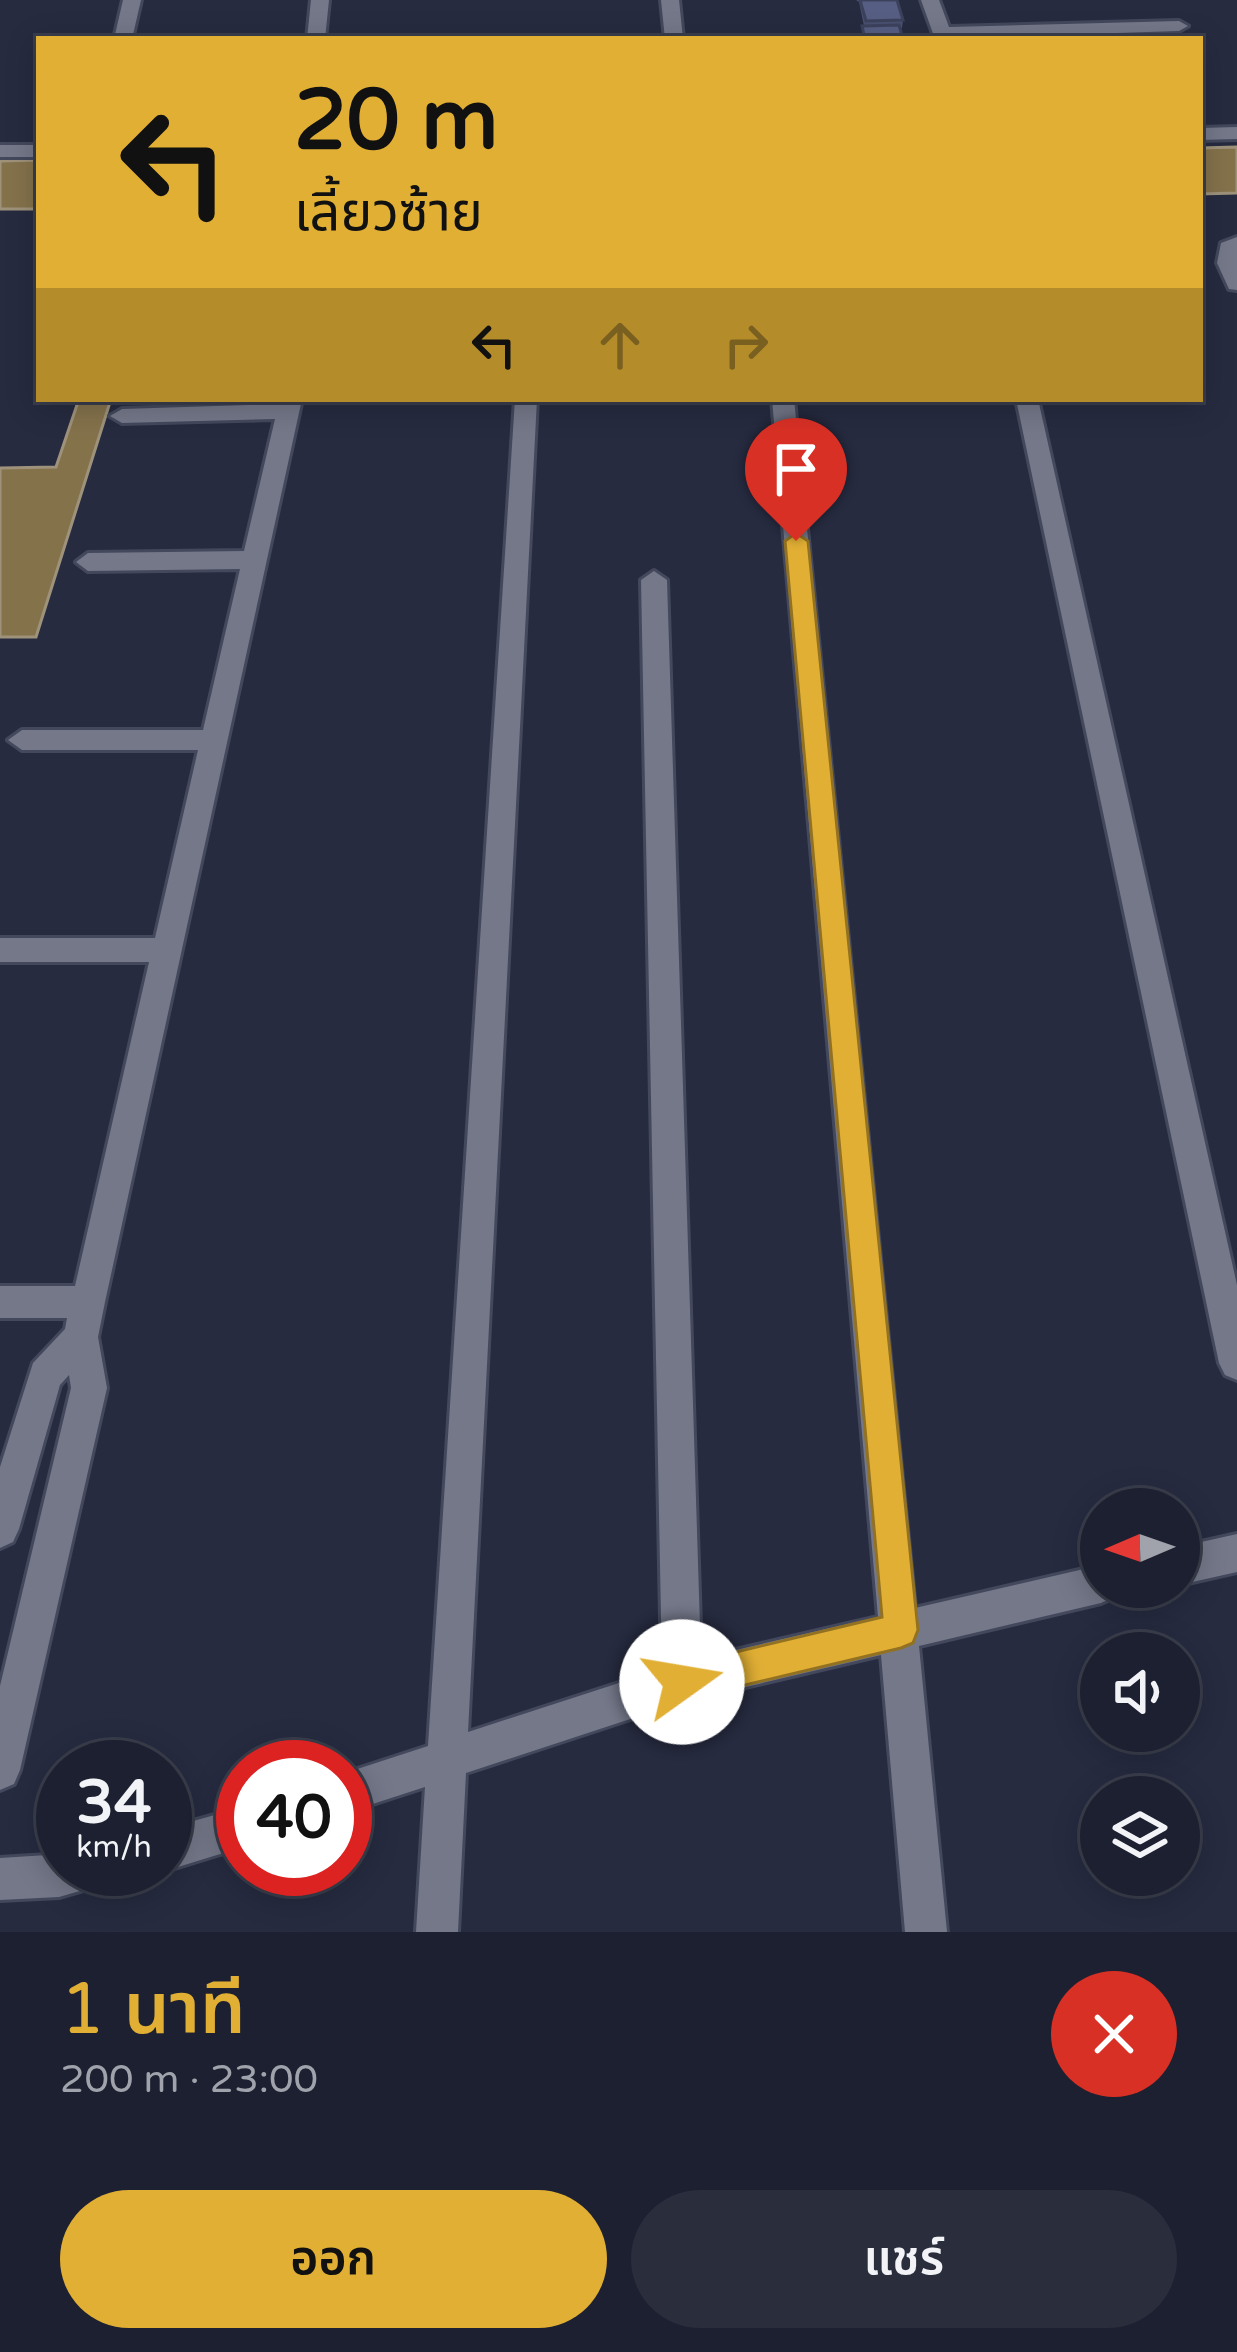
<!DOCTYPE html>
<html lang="th">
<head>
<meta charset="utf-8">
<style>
	:root { --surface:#1c2030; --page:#292d3c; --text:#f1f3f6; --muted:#a0a3ab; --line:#3a3e4c; --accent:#e1af34 }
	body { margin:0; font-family:"Varela Round","Noto Sans Thai",sans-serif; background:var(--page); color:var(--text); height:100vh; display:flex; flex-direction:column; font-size:45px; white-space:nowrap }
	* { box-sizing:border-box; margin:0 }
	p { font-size:39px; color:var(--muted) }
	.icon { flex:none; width:66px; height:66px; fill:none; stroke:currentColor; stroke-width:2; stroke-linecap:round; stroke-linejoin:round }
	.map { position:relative; height:1932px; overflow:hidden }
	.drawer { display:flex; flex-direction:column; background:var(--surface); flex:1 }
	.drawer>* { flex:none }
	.top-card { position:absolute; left:36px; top:36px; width:1167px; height:366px; border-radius:0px; box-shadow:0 6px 30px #0003,0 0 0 3px var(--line); background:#e1af34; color:#111; overflow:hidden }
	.needle { width:78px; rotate:268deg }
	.tools { position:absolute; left:1080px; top:1488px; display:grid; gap:24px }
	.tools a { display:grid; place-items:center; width:120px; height:120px; border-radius:50%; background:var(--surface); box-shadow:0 6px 30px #0003,0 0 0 3px var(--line); font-size:60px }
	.speed { position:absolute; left:36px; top:1740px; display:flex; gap:24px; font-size:60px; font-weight:700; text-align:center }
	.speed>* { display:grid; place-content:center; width:156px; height:156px; border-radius:50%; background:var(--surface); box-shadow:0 6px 30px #0003,0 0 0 3px var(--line); line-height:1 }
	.speed small { font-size:30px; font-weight:400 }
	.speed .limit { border:18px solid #d22; background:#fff; color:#111 }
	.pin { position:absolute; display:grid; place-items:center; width:102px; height:102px; color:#fff; margin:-123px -51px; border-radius:50% 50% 50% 0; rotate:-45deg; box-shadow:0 0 12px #0007 }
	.pin .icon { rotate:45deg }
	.me { position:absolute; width:132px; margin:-66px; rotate:77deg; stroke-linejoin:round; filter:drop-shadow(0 0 9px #0008) }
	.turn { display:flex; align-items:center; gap:42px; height:252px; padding:0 60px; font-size:54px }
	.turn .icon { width:156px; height:156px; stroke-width:2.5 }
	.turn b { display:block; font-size:84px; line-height:102px }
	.lanes { display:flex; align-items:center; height:114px; padding:0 60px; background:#0003; justify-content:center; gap:60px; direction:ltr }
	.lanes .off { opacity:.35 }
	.round { display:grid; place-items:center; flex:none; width:126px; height:126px; border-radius:63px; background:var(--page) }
	.head { display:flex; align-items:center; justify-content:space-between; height:204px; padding:0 60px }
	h1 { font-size:72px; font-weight:600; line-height:90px; color:var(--accent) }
	.cta { display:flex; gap:24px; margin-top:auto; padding:24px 60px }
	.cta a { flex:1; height:138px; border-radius:72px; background:var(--accent); color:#111; font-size:48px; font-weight:600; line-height:138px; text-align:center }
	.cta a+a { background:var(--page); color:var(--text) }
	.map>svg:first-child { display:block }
	.water { fill:#84724b; stroke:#9e927b; stroke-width:3 }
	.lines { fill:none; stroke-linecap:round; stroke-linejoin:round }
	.minor-casing { stroke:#43485c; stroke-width:6 }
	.minor { fill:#747889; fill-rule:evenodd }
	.wall { fill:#4a5171 }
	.building { fill:#565e83; stroke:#3c425c; stroke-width:3 }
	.route { fill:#e1af34; stroke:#927222; stroke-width:3 }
</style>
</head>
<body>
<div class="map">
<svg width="1237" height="1932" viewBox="0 0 1237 1932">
	<rect width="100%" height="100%" fill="#262b40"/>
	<!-- water -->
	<g class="water">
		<path d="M1237,147V193L1200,194V148Z"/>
		<path d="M39,160V209H0V161Z"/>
		<path d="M79,399H111L36,637H0V468L56,467Z"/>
	</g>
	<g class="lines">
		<!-- minor casing -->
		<g class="minor-casing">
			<g id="minor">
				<path d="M123,0H141L132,39H114Z"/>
				<path d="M311,0H329L325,39H307Z"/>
				<path d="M661,0H679L683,39H665Z"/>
				<path d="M921,0H939L949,27L1179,21L1188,26L1179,31L935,39Z"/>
				<path d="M1237,127V139L1200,140V128Z"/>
				<rect x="0" y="145" width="39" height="12"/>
				<path d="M1237,237V290L1229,289L1217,263L1221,243Z"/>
				<path d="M280,399H302L105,1302L98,1337L107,1388L20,1770L14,1784L0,1790V1686L71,1388L69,1375L60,1385L19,1529L13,1542L0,1548V1467L33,1363L65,1329L67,1318H0V1286H75L149,962H0V938H155L198,750H22L8,740L22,730H203L240,569L88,571L76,562L88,553L244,551L275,419L122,423L110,416L122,409L278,404Z"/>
				<path d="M515,399H537L468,1732L662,1669L641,580L654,571L667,580L701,1658L878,1617L772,399H794L915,1608L1101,1565V1587H1119L1114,1597L1101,1603L919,1646L947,1932H905L881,1655L682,1702L466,1773L458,1932H416L425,1787L345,1813V1773L428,1746Z"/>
				<path d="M1016,399H1038L1237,1285V1380L1225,1375L1219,1363Z"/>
				<path d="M1237,1534V1572L1179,1585V1547Z"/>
				<path d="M243,1807V1847L165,1871L161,1869H165V1829Z"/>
				<path d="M63,1854V1869H110L104,1884L59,1897L0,1900V1858Z"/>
			</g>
		</g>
		<!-- minor -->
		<use href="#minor" class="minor"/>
	</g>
	<!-- wall -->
	<path class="wall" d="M856,0H897L903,20L902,28H900L903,39H862V26H864L859,2Z"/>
	<!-- building -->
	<g class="building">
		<path d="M860,0H897L903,20L866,21Z"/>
		<path d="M899,25L903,39H865L862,26Z"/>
	</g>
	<!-- route -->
	<path class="route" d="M796,533L808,541L918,1630L913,1643L901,1648L682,1700L670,1695L664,1682L670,1670L682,1665L882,1617L785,541Z"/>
</svg>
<div class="tools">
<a><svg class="needle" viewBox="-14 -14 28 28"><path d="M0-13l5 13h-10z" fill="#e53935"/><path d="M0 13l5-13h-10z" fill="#a0a3ab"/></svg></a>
<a><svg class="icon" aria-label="sound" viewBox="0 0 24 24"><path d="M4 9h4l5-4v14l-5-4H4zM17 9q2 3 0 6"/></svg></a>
<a><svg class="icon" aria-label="layers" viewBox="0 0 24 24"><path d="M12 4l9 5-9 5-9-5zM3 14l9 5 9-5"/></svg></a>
</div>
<div class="speed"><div>34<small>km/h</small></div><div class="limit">40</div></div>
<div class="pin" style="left:796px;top:541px;background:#d93025"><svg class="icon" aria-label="arrive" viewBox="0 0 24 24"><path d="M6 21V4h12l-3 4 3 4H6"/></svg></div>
<svg class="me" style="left:682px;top:1682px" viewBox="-20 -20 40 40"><circle r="19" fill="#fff"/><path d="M0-13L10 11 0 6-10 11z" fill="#e1af34"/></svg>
<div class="top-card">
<div class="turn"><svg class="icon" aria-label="left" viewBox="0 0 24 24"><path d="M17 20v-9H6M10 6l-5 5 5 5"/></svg><div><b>20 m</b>เลี้ยวซ้าย</div></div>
<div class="lanes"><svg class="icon" aria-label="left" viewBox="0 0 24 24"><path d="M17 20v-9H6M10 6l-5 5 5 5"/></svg><svg class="icon off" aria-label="ahead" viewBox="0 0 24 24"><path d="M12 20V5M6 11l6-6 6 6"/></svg><svg class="icon off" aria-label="right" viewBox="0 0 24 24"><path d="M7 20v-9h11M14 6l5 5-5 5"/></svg></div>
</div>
</div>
<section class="drawer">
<div class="head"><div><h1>1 นาที</h1><p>200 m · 23:00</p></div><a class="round" style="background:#d93025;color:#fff"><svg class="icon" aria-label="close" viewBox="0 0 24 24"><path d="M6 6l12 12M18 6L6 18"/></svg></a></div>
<div class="cta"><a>ออก</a><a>แชร์</a></div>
</section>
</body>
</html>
